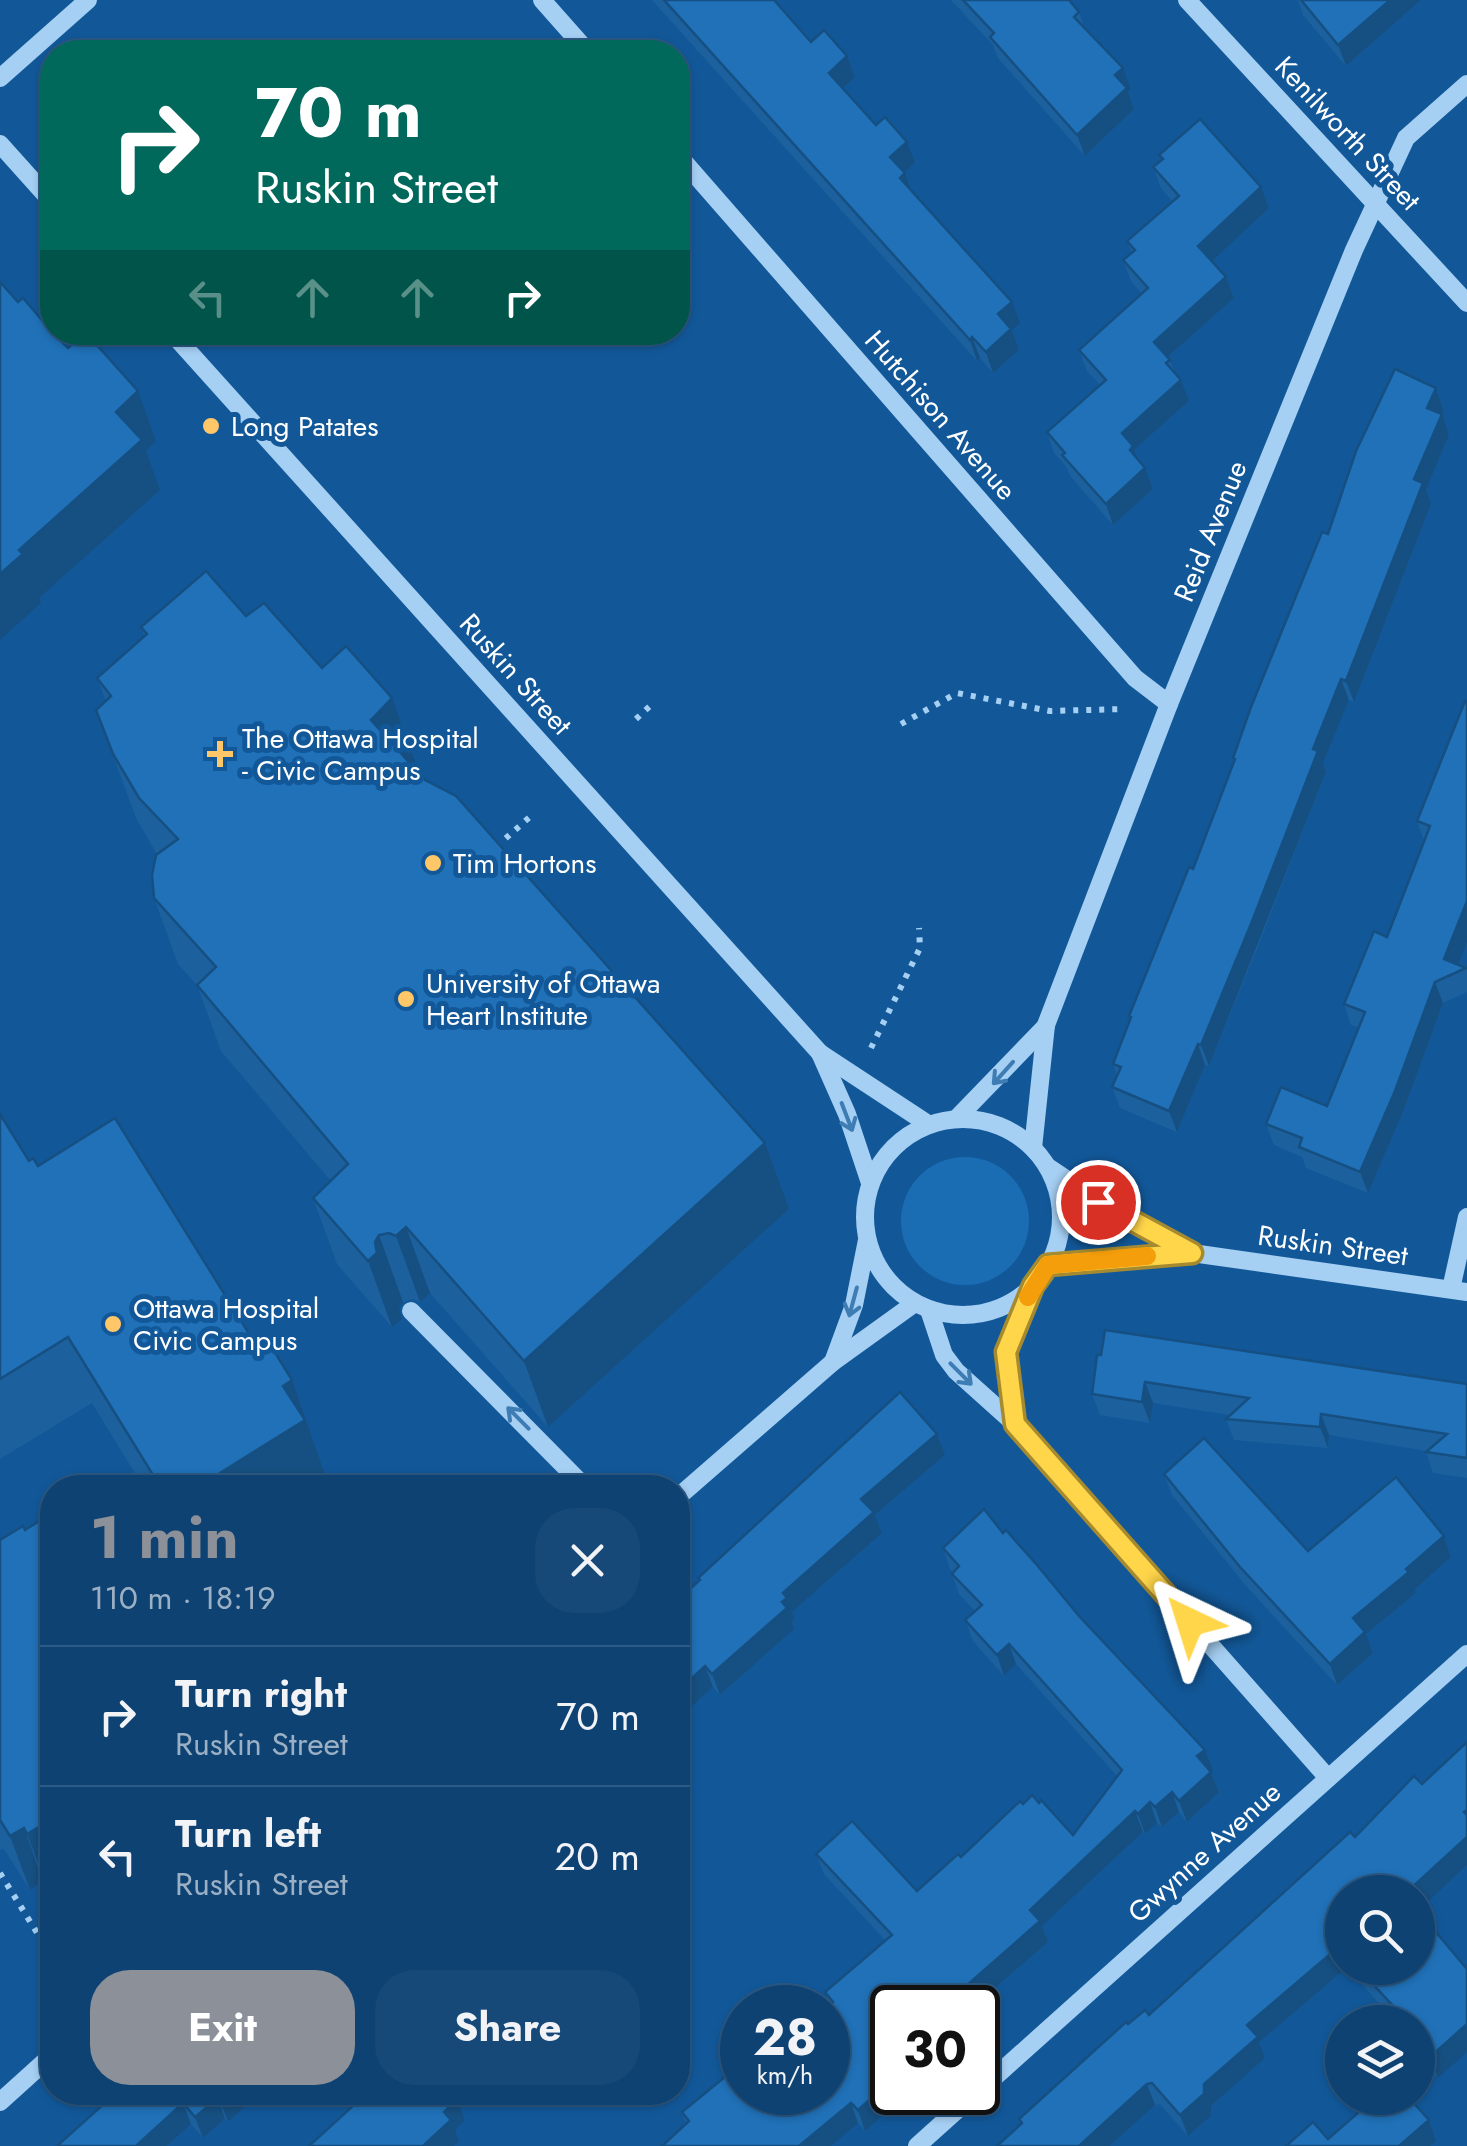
<!DOCTYPE html>
<html lang="en">
<head>
<meta charset="utf-8">
<style>
	:root { --surface:#0e4273; --page:#174978; --text:#f1f3f6; --muted:#9bb0c4; --line:#2e5b85; --accent:#8c9099 }
	body { margin:0; font-family:Jost,sans-serif; background:var(--page); color:var(--text); height:100vh; display:flex; flex-direction:column; font-size:38px; white-space:nowrap }
	* { box-sizing:border-box; margin:0 }
	p { font-size:32px; color:var(--muted) }
	.icon { flex:none; width:55px; height:55px; fill:none; stroke:currentColor; stroke-width:2; stroke-linecap:round; stroke-linejoin:round }
	.map { position:relative; flex:1; overflow:hidden }
	.details { position:absolute; left:40px; top:1475px; width:650px; height:630px; display:flex; flex-direction:column; background:var(--surface); border-radius:40px; box-shadow:0 2px 8px #0004,0 0 0 2px var(--line) }
	.details>* { flex:none }
	.top-card { position:absolute; left:40px; top:40px; width:650px; height:305px; border-radius:40px; box-shadow:0 2px 8px #0004,0 0 0 2px var(--line); background:#00695c; color:#fff; overflow:hidden }
	.controls { position:absolute; left:1325px; top:1875px; display:grid; gap:20px }
	.controls a { display:grid; place-items:center; width:110px; height:110px; border-radius:50%; background:var(--surface); box-shadow:0 2px 8px #0004,0 0 0 2px var(--line); font-size:50px }
	.speed { position:absolute; left:720px; top:1985px; display:flex; gap:20px; font-size:50px; font-weight:700; text-align:center }
	.speed>* { display:grid; place-content:center; width:130px; height:130px; border-radius:50%; background:var(--surface); box-shadow:0 2px 8px #0004,0 0 0 2px var(--line); line-height:1 }
	.speed small { font-size:25px; font-weight:400 }
	.speed .limit { border:5px solid #111; border-radius:15px; background:#fff; color:#111 }
	.pin { position:absolute; display:grid; place-items:center; width:85px; height:85px; color:#fff; margin:-42px; border:5px solid #fff; border-radius:50%; box-shadow:0 2px 10px #0007 }
	.me { position:absolute; width:110px; margin:-55px; rotate:319deg; stroke-linejoin:round; filter:drop-shadow(0 0 8px #0008) }
	.turn { display:flex; align-items:center; gap:35px; height:210px; padding:0 50px; font-size:45px }
	.turn .icon { width:130px; height:130px; stroke-width:2.5 }
	.turn b { display:block; font-size:70px; line-height:85px }
	.lanes { display:flex; align-items:center; height:95px; padding:0 50px; background:#0003; justify-content:center; gap:50px; direction:ltr }
	.lanes .off { opacity:.35 }
	.round { display:grid; place-items:center; flex:none; width:105px; height:105px; border-radius:40px; background:var(--page) }
	.overview { display:flex; align-items:center; justify-content:space-between; height:170px; padding:0 50px }
	h1 { font-size:60px; font-weight:700; line-height:75px; color:var(--accent) }
	.cta { display:flex; gap:20px; margin-top:auto; padding:20px 50px }
	.cta a { flex:1; height:115px; border-radius:40px; background:var(--accent); color:#fff; font-size:40px; font-weight:700; line-height:115px; text-align:center }
	.cta a+a { background:var(--page); color:var(--text) }
	ul { padding:0; list-style:none }
	li { display:flex; align-items:center; gap:30px; height:140px; padding:0 50px; border-top:2px solid var(--line) }
	li div { flex:1 }
	li b { display:block; font-size:38px }
	li em { font-style:normal }
	.map>svg:first-child { display:block }
	.green { fill:#1a6cb3 }
	.lines { fill:none; stroke-linecap:round; stroke-linejoin:round }
	.path { stroke:#a5cff3; stroke-width:6; stroke-dasharray:5 8; stroke-linecap:butt }
	.minor { stroke:#a5cff3; stroke-width:18 }
	.wall { fill:#1c619e }
	.shaded-wall { fill:#164f81 }
	.building { fill:#2071b8; stroke:#164f81; stroke-width:2.5 }
	.oneway { stroke:#3e7cb4 }
	.route-casing { stroke:#a68a30; stroke-width:25 }
	.route { stroke:#ffd54a; stroke-width:18 }
	.slow { stroke:#f59e0b; stroke-width:18 }
	.poi-dot { fill:#ffc767; stroke:#125899; stroke-width:4 }
	.labels { text-anchor:middle; stroke-width:10; stroke-linejoin:round; paint-order:stroke }
	.street-label { font-size:28px; fill:#fff; stroke:#125899 }
	.poi-label { font-size:28px; fill:#fff; stroke:#125899; text-anchor:start }
</style>
</head>
<body>
<div class="map">
<svg width="1467" height="2146" viewBox="0 0 1467 2146">
	<rect width="100%" height="100%" fill="#125899"/>
	<!-- green -->
	<circle class="green" cx="965" cy="1221" r="64"/>
	<g class="lines">
		<!-- path -->
		<g class="path">
			<path d="M636,719L650,706"/>
			<path d="M901,724L957,693L1050,711L1124,709"/>
			<path d="M496,847L532,815"/>
			<path d="M871,1048L920,948L919,928"/>
			<path d="M0,1873L52,1957"/>
		</g>
		<!-- minor -->
		<g class="minor">
			<path d="M542,0L588,52"/>
			<path d="M1187,0L1467,303"/>
			<path d="M0,78L88,0"/>
			<path d="M0,144L52,202"/>
			<path d="M678,155L1135,678L1169,704"/>
			<path d="M171,332L820,1053L928,1124"/>
			<path d="M820,1053L847,1114L870,1183"/>
			<path d="M957,1118L1046,1026"/>
			<circle cx="963" cy="1217" r="98"/>
			<path d="M1033,1148L1046,1025L1169,704L1354,250L1406,138L1467,84"/>
			<path d="M1048,1167L1117,1213L1192,1252"/>
			<path d="M1048,1265L1192,1253L1467,1292"/>
			<path d="M1451,1289L1467,1217"/>
			<path d="M929,1310L944,1355L956,1371L1015,1424L1328,1778"/>
			<path d="M411,1311L586,1488"/>
			<path d="M833,1362L854,1305L867,1240"/>
			<path d="M1015,1424L1006,1352L1033,1286"/>
			<path d="M678,1497L833,1362L915,1303"/>
			<path d="M978,2092L1467,1654"/>
			<path d="M0,2102L52,2055"/>
			<path d="M917,2146L977,2092"/>
		</g>
	</g>
	<!-- wall -->
	<g class="wall">
		<path d="M652,0H774L811,42L847,56L855,77L843,88L876,125L915,163L905,172L912,191L1020,323L1012,330L1019,350L993,373L980,358L977,361Z"/>
		<path d="M951,0H1069L1079,12L1084,27L1131,89L1128,91L1134,109L1085,156L998,58L993,45Z"/>
		<path d="M1298,0H1421L1346,66L1303,15Z"/>
		<path d="M1159,155L1261,187L1269,208L1212,261L1226,277L1234,298L1168,357L1189,401L1134,450L1138,460L1145,468L1153,489L1113,525L1070,476L1066,466L1054,453L1047,432L1100,385L1087,371L1079,350L1142,294L1131,281L1123,260L1132,253L1127,241L1172,201L1161,188L1153,167L1161,160Z"/>
		<path d="M1436,388L1443,409L1441,414L1449,435L1426,490L1431,504L1354,702L1349,700L1323,763L1326,772L1258,946L1209,1066L1205,1065L1177,1132L1120,1108L1112,1087L1117,1076L1113,1064L1130,1020L1129,1016L1193,869L1234,762L1233,758Z"/>
		<path d="M246,616L322,668L416,764L414,767L789,1209L548,1427L430,1293L420,1302L413,1299L403,1302L399,1309L402,1319L392,1327L337,1264L313,1198L331,1181L221,1051L197,985L178,964L154,898L157,854L137,820L96,710L106,701L97,678L144,636L141,627Z"/>
		<path d="M1440,761L1458,965L1466,968L1467,970V992L1443,1003L1403,1112L1368,1193L1306,1168L1302,1157L1274,1145L1266,1124L1327,1106L1358,1027L1351,1025L1344,1004L1387,937L1424,841L1417,821Z"/>
		<path d="M0,1114L29,1161L38,1166L292,1380L329,1486L326,1488H144L92,1403L0,1459Z"/>
		<path d="M1097,1355L1467,1384V1478L1433,1473L1426,1452L1427,1451L1329,1435L1328,1448L1234,1440L1226,1419L1230,1415L1153,1403L1150,1423L1100,1415L1092,1394Z"/>
		<path d="M945,1455L875,1515L882,1533L792,1612L795,1619L792,1621L794,1629L720,1695L713,1687L678,1719V1607L685,1600L683,1595L699,1581L698,1578Z"/>
		<path d="M1164,1474L1308,1551L1444,1536L1451,1557L1415,1589L1416,1593L1366,1634L1373,1653L1337,1685L1248,1588L1172,1495Z"/>
		<path d="M1003,1533L1213,1770L1211,1771L1219,1792L1187,1822L1179,1812L1162,1827L1157,1823L1145,1834L1143,1832L1042,1926L1048,1942L972,2008H892L865,2131L858,2123L686,2124L682,2112L742,2092L829,2005L825,1992L885,1940L824,1874L816,1854L917,1891L961,1857L1073,1835L1117,1776L1016,1664L1004,1676L973,1641L965,1620L975,1611L959,1594L952,1574L953,1572L950,1569L943,1548Z"/>
		<path d="M0,1540L47,1887L43,1881L30,1890L4,1849L0,1850Z"/>
		<path d="M1355,1837L1467,1865L1418,1911L1342,1892V1968H1418L1438,2078L1418,2055V2022H1396L1349,1970H1344L1259,2042L1265,2058L1211,2106V2116L1188,2136L1160,2104L1155,2105L1110,2146H997L1021,2124L1019,2119L1128,2024L1149,2015Z"/>
		<path d="M117,2092H261L228,2122L225,2119L203,2138L191,2124L167,2146H57Z"/>
	</g>
	<!-- shaded-wall -->
	<g class="shaded-wall">
		<path d="M1390,0H1421L1346,66L1338,45Z"/>
		<path d="M847,56L855,77L837,94L829,73Z"/>
		<path d="M1123,68L1131,89L1128,91L1134,109L1085,156L1077,135L1115,75Z"/>
		<path d="M907,142L915,163L898,178L890,157Z"/>
		<path d="M905,173L913,194L900,178Z"/>
		<path d="M1261,187L1269,208L1206,267L1198,246Z"/>
		<path d="M1226,277L1234,298L1161,363L1154,342Z"/>
		<path d="M1012,302L1020,323L1012,330L1019,350L993,373L986,352L998,314Z"/>
		<path d="M972,337L980,358L977,361L970,340Z"/>
		<path d="M1181,380L1189,401L1134,450L1141,467L1138,471L1122,433Z"/>
		<path d="M1436,388L1443,409L1435,429L1427,408Z"/>
		<path d="M138,391L156,441L146,451L160,490L39,598L41,603L0,640V574L19,550L116,412Z"/>
		<path d="M1442,414L1449,435L1426,490L1431,504L1354,702L1346,681L1414,479Z"/>
		<path d="M1145,468L1153,489L1113,525L1106,504Z"/>
		<path d="M1341,679L1349,700L1323,763L1326,772L1209,1066L1201,1045L1313,749Z"/>
		<path d="M392,698L416,764L395,786L371,720Z"/>
		<path d="M1467,901V942L1455,973L1444,959Z"/>
		<path d="M1435,982L1443,1003L1403,1112L1368,1193L1360,1172Z"/>
		<path d="M1198,1044L1205,1065L1177,1132L1169,1111Z"/>
		<path d="M765,1143L789,1209L548,1427L524,1361Z"/>
		<path d="M406,1227L430,1293L420,1302L396,1236Z"/>
		<path d="M379,1235L403,1302L399,1309L402,1319L392,1327L368,1261Z"/>
		<path d="M292,1380L329,1486L326,1488H196L283,1386Z"/>
		<path d="M1145,1382L1153,1403L1150,1423L1142,1402Z"/>
		<path d="M1321,1414L1329,1435L1328,1448L1320,1427Z"/>
		<path d="M937,1434L945,1455L875,1515L882,1533L792,1612L795,1619L792,1621L794,1629L720,1695L712,1674L782,1602L783,1593L861,1499Z"/>
		<path d="M1444,1536L1451,1557L1415,1589L1416,1593L1366,1634L1373,1653L1337,1685L1330,1664L1353,1618Z"/>
		<path d="M1009,1644L1016,1664L1004,1676L997,1655Z"/>
		<path d="M705,1666L713,1687L678,1719V1691Z"/>
		<path d="M1205,1750L1213,1770L1205,1777L1197,1756Z"/>
		<path d="M1211,1772L1219,1792L1187,1822L1179,1801Z"/>
		<path d="M1172,1792L1179,1812L1162,1827L1155,1807Z"/>
		<path d="M1150,1802L1157,1823L1145,1834L1138,1814Z"/>
		<path d="M1135,1811L1143,1832L1042,1926L1048,1942L972,2008H963L958,1993L1030,1910Z"/>
		<path d="M52,1819V1884L47,1887L27,1834Z"/>
		<path d="M24,1828L43,1881L30,1890L10,1836Z"/>
		<path d="M1467,1837V1865L1418,1911V1892H1407Z"/>
		<path d="M1336,1949L1344,1970L1259,2042L1265,2058L1211,2106V2116L1188,2136L1180,2115L1247,2025Z"/>
		<path d="M1467,2024V2052L1438,2078L1430,2057Z"/>
		<path d="M892,2080V2092H909L865,2131L858,2110Z"/>
		<path d="M1147,2084L1155,2105L1110,2146H1079Z"/>
		<path d="M230,2092H261L228,2122L220,2101Z"/>
		<path d="M218,2098L225,2119L203,2138L195,2117Z"/>
		<path d="M457,2099L465,2120L455,2130L459,2141L454,2146H423L444,2112Z"/>
		<path d="M183,2103L191,2124L167,2146H136Z"/>
		<path d="M851,2103L858,2123L831,2146H799Z"/>
		<path d="M1429,2120L1436,2141L1430,2146H1399Z"/>
	</g>
	<!-- building -->
	<g class="building">
		<path d="M664,0H774L811,42L824,30L847,56L829,73L876,125L885,117L907,142L890,157L905,173L900,178L1012,302L998,314L1011,329L986,352L972,337L970,340Z"/>
		<path d="M963,0H1069L1079,12L1074,17L1123,68L1115,75L1127,88L1077,135L990,37L994,33Z"/>
		<path d="M1301,0H1390L1338,45Z"/>
		<path d="M1200,119L1261,187L1198,246L1226,277L1154,342L1170,360L1166,363L1181,380L1122,433L1133,446L1130,450L1145,468L1106,504L1062,455L1065,453L1047,432L1106,380L1079,350L1148,288L1123,260L1135,250L1127,241L1179,196L1153,167L1163,159L1159,155Z"/>
		<path d="M0,282L18,302L23,298L52,332L68,348L86,333L138,391L116,412L142,440L19,550L23,554L0,574Z"/>
		<path d="M1395,369L1436,388L1427,408L1442,414L1414,479L1423,483L1346,681L1341,679L1313,749L1318,751L1251,924L1201,1045L1198,1044L1169,1111L1112,1087L1121,1067L1113,1064L1131,1017L1129,1016L1189,867L1193,869L1235,759L1233,758L1251,707L1322,532L1328,534L1356,451Z"/>
		<path d="M206,571L246,616L264,603L322,668L346,646L392,698L371,720L425,780L456,796L765,1143L524,1361L406,1227L396,1236L389,1233L379,1235L375,1242L377,1253L368,1261L313,1198L348,1164L197,985L216,967L154,898L152,875L156,855L178,839L139,798L113,754L96,710L111,696L97,678L147,634L141,627Z"/>
		<path d="M1465,701L1467,702V901L1444,959L1466,968L1435,982L1395,1091L1360,1172L1299,1147L1302,1138L1266,1124L1281,1087L1327,1106L1365,1012L1344,1004L1374,931L1387,937L1430,826L1417,821Z"/>
		<path d="M0,1114L29,1161L33,1158L38,1166L115,1118L261,1353L271,1346L292,1380L283,1386L305,1420L196,1488H161L68,1337L0,1379Z"/>
		<path d="M1105,1330L1467,1384V1458L1426,1452L1447,1434L1321,1414L1320,1427L1226,1419L1249,1398L1145,1382L1142,1402L1092,1394L1097,1355H1101Z"/>
		<path d="M900,1392L937,1434L861,1499L874,1512L783,1593L787,1598L782,1602L787,1608L712,1674L705,1666L678,1691V1607L687,1598L683,1595L700,1580L698,1578Z"/>
		<path d="M1204,1438L1308,1551L1396,1477L1444,1536L1406,1569L1409,1572L1353,1618L1365,1632L1330,1664L1240,1567L1164,1474Z"/>
		<path d="M984,1509L1003,1533L1006,1530L1037,1565L1079,1616L1205,1750L1197,1756L1211,1772L1179,1801L1172,1792L1155,1807L1150,1802L1138,1814L1135,1811L1030,1910L1040,1921L958,1993L968,2004L964,2008H892V2080L858,2110L851,2103L799,2146H662L689,2121L682,2112L742,2063V2092H828L826,2008L833,2002L825,1992L892,1935L816,1854L852,1821L917,1891L958,1854L961,1857L1020,1801L1023,1804L1032,1795L1039,1803L1041,1800L1073,1835L1122,1770L1009,1644L997,1655L965,1620L982,1605L952,1574L959,1566L943,1548Z"/>
		<path d="M52,1513V1819L27,1834L24,1828L10,1836L0,1820V1540L23,1526L25,1530Z"/>
		<path d="M1467,1742V1810L1464,1812L1467,1815V1837L1407,1892H1342V1950L1336,1949L1247,2025L1258,2037L1204,2084V2094L1180,2115L1152,2083L1147,2084L1079,2146H997L1022,2123L1019,2119L1126,2022L1128,2024L1145,2010L1149,2015L1350,1832L1355,1837L1414,1776L1422,1784Z"/>
		<path d="M1418,1911L1467,1969V2024L1430,2057L1418,2042V2022H1408L1358,1968H1418Z"/>
		<path d="M117,2092H230L220,2101L218,2098L195,2117L183,2103L136,2146H57Z"/>
		<path d="M368,2092H451L457,2099L444,2112L451,2120L423,2146H309Z"/>
		<path d="M1375,2098H1409L1429,2120L1399,2146H1286L1313,2122L1328,2139Z"/>
	</g>
	<!-- one-way arrows -->
	<defs><path id="oneway-shaft" d="M-6 0H5M1.5-3L5.5 0L1.5 3" fill="none" stroke-width="1.6" stroke-linecap="round" stroke-linejoin="round" transform="scale(2.5)"/></defs>
	<g class="oneway">
		<use href="#oneway-shaft" transform="translate(1003 1073) rotate(132)"/>
		<use href="#oneway-shaft" transform="translate(847 1117) rotate(69)"/>
		<use href="#oneway-shaft" transform="translate(853 1302) rotate(105)"/>
		<use href="#oneway-shaft" transform="translate(961 1374) rotate(45)"/>
		<use href="#oneway-shaft" transform="translate(518 1418) rotate(-135)"/>
	</g>
	<g class="lines">
		<!-- route casing -->
		<g class="route-casing">
			<path id="route" d="M1098,1202L1192,1253L1048,1265L1033,1286L1006,1352L1015,1424L1190,1622"/>
		</g>
		<!-- route -->
		<use href="#route" class="route"/>
		<!-- slow -->
		<path class="slow" d="M1028,1297L1048,1265L1147,1256"/>
	</g>
	<!-- markers -->
	<g class="poi-dot">
		<circle cx="211" cy="426" r="10"/>
		<path d="M215 739h10v10h10v10h-10v10h-10v-10h-10v-10h10z"/>
		<circle cx="433" cy="863" r="10"/>
		<circle cx="406" cy="999" r="10"/>
		<circle cx="113" cy="1324" r="10"/>
	</g>
	<g class="labels">
		<!-- street labels -->
		<g class="street-label">
			<text transform="translate(1348 133) rotate(47)" y="10">Kenilworth Street</text>
			<text transform="translate(941 415) rotate(49)" y="10">Hutchison Avenue</text>
			<text transform="translate(1210 531) rotate(-68)" y="10">Reid Avenue</text>
			<text transform="translate(516 674) rotate(48)" y="10">Ruskin Street</text>
			<text transform="translate(1333 1245) rotate(8)" y="10">Ruskin Street</text>
			<text transform="translate(1204 1852) rotate(-42)" y="10">Gwynne Avenue</text>
		</g>
		<!-- poi labels -->
		<g class="poi-label">
			<text x="231" y="436">Long Patates</text>
			<text x="242" y="748">The Ottawa Hospital<tspan x="242" dy="32">- Civic Campus</tspan></text>
			<text x="453" y="873">Tim Hortons</text>
			<text x="426" y="993">University of Ottawa<tspan x="426" dy="32">Heart Institute</tspan></text>
			<text x="133" y="1318">Ottawa Hospital<tspan x="133" dy="32">Civic Campus</tspan></text>
		</g>
	</g>
</svg>
<div class="controls">
<a><svg class="icon" aria-label="search" viewBox="0 0 24 24"><circle cx="10" cy="10" r="6"/><path d="M15 15l6 6"/></svg></a>
<a><svg class="icon" aria-label="layers" viewBox="0 0 24 24"><path d="M12 4l9 5-9 5-9-5zM3 14l9 5 9-5"/></svg></a>
</div>
<div class="speed"><div>28<small>km/h</small></div><div class="limit">30</div></div>
<div class="pin" style="left:1098px;top:1202px;background:#d93025"><svg class="icon" aria-label="arrive" viewBox="0 0 24 24"><path d="M6 21V4h12l-3 4 3 4H6"/></svg></div>
<svg class="me" style="left:1190px;top:1622px" viewBox="-20 -20 40 40"><path d="M0-17L14 15 0 8-14 15z" fill="#ffd54a" stroke="#fff" stroke-width="4"/></svg>
<div class="top-card">
<div class="turn"><svg class="icon" aria-label="right" viewBox="0 0 24 24"><path d="M7 20v-9h11M14 6l5 5-5 5"/></svg><div><b>70 m</b>Ruskin Street</div></div>
<div class="lanes"><svg class="icon off" aria-label="left" viewBox="0 0 24 24"><path d="M17 20v-9H6M10 6l-5 5 5 5"/></svg><svg class="icon off" aria-label="ahead" viewBox="0 0 24 24"><path d="M12 20V5M6 11l6-6 6 6"/></svg><svg class="icon off" aria-label="ahead" viewBox="0 0 24 24"><path d="M12 20V5M6 11l6-6 6 6"/></svg><svg class="icon" aria-label="right" viewBox="0 0 24 24"><path d="M7 20v-9h11M14 6l5 5-5 5"/></svg></div>
</div>
<section class="details">
<div class="overview"><div><h1>1 min</h1><p>110 m · 18:19</p></div><a class="round"><svg class="icon" aria-label="close" viewBox="0 0 24 24"><path d="M6 6l12 12M18 6L6 18"/></svg></a></div>
<ul>
<li><svg class="icon" aria-label="right" viewBox="0 0 24 24"><path d="M7 20v-9h11M14 6l5 5-5 5"/></svg><div><b>Turn right</b><p>Ruskin Street</p></div><em>70 m</em></li>
<li><svg class="icon" aria-label="left" viewBox="0 0 24 24"><path d="M17 20v-9H6M10 6l-5 5 5 5"/></svg><div><b>Turn left</b><p>Ruskin Street</p></div><em>20 m</em></li>
</ul>
<div class="cta"><a>Exit</a><a>Share</a></div>
</section>
</div>
</body>
</html>
